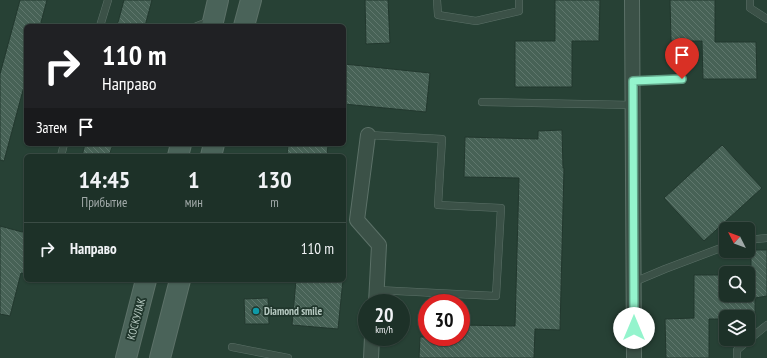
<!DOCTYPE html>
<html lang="ru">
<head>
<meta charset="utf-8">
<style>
	:root { --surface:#1d3128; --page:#2a3d34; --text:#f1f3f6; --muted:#a0a9a8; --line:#3b4c45 }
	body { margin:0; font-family:"PT Sans Narrow",sans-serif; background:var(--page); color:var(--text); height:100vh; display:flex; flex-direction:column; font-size:15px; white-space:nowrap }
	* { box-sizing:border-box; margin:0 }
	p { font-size:13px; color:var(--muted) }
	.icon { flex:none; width:22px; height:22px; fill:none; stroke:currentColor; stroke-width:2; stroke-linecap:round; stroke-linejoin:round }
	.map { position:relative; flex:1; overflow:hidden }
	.side { position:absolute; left:24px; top:154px; width:322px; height:128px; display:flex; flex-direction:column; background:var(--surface); border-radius:6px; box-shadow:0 1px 3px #0004,0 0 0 1px var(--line) }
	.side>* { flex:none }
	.top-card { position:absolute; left:24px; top:24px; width:322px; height:122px; border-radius:6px; box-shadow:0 1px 3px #0004,0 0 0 1px var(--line); background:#202124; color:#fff; overflow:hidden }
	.needle { width:26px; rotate:312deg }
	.controls { position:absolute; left:719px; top:222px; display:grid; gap:8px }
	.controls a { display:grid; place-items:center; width:36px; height:36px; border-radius:6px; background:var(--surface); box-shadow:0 1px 3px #0004,0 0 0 1px var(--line); font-size:20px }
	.speed { position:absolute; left:358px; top:294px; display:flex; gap:8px; font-size:20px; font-weight:700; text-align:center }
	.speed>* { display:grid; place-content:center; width:52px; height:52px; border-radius:50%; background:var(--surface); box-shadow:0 1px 3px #0004,0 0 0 1px var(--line); line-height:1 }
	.speed small { font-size:10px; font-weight:400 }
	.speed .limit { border:6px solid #d22; background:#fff; color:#111 }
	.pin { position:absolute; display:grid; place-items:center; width:34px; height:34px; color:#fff; margin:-41px -17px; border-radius:50% 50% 50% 0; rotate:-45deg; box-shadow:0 0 4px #0007 }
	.pin .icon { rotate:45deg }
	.me { position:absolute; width:44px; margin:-22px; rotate:0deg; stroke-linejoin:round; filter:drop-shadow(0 0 3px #0008) }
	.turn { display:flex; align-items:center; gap:14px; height:84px; padding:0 12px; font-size:18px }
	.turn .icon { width:52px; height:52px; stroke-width:2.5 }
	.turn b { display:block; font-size:28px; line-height:34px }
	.then { display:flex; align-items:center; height:38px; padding:0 12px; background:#0003; gap:8px; font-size:15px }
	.eta { display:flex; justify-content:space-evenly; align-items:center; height:68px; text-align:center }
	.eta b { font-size:24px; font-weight:700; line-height:28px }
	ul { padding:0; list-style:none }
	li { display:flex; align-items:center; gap:12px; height:52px; padding:0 12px; border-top:1px solid var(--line) }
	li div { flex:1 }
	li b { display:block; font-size:15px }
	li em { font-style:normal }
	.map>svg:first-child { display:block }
	.building { fill:url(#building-back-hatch); stroke:#22382e }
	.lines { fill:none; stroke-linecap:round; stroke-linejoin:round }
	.lane-casing { stroke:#5c7168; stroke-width:8 }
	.street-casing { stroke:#5c7168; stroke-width:16 }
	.secondary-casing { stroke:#5c7168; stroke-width:22 }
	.lane { stroke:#3b5147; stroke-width:7 }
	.street { stroke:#3b5147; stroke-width:14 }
	.secondary { stroke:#4a6359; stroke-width:20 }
	.route-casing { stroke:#609f85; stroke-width:10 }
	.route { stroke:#94f4cd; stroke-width:7 }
	.culture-dot { fill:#0f9aa8; stroke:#20362c; stroke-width:1.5 }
	.labels { text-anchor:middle; stroke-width:3.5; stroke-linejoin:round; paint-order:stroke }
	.poi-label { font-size:11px; font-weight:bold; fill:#b8cbc3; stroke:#20362c; text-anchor:start }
	.street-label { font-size:11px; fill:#b8cbc3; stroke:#20362c }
</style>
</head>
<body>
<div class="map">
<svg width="767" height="358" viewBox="0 0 767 358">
	<defs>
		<pattern id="building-back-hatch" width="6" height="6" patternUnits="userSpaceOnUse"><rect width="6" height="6" fill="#476256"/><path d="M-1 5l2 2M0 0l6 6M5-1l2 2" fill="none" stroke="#5f776d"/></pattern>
	</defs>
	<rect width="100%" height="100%" fill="#274135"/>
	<!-- building -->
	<g class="building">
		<path d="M20,0H47L40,26H26V79L4,161L0,160V74Z"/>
		<path d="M124,0H152L145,26H117Z"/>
		<path d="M365,0H388L390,43L366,44Z"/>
		<path d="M555,0H600L599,41H572V87H515V41H555Z"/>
		<path d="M670,0H715V42H756L757,79H703L702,41H671Z"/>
		<path d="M344,64L430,73L426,112L344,104Z"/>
		<path d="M562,130L563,168H564L560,330L535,329L534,358H419L420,337H461V325L515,326L519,178L464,177L465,137L538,139V131Z"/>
		<path d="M85,144H113L109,156H82Z"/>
		<path d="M288,144H328L327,156H287Z"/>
		<path d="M722,145L762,188L704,241L664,198Z"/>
		<path d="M0,226L26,233V274L21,273L10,316L0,314Z"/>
		<path d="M751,250H767V296L755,298V319H748V317H726V319H709V358H666L665,319L694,318V275H726V295H748V275H751Z"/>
		<path d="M296,280H343L338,329L292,325Z"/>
		<path d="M268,298L269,324H245L244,299Z"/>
	</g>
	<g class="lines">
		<!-- lane casing -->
		<g class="lane-casing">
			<g id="lane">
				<path d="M437,0L438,15L476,21L519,11V0"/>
				<path d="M750,0V8L767,19"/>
				<path d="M100,26L108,0"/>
				<path d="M197,26L210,21"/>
				<path d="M633,81L682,79"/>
				<path d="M482,102L633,105"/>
				<path d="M368,135L442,139L438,205L501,208L496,296L377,290"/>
				<path d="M61,156L64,144"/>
				<path d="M748,240L767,238"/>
				<path d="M634,282L665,269L726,246"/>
				<path d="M232,347L288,358"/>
				<path d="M737,358V350L752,337L767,325"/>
			</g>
		</g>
		<!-- street casing -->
		<g class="street-casing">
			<g id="street">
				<path d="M632,0L634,358"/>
				<path d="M368,135L357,220L379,245L376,303"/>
				<path d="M371,358L372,337"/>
			</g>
		</g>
		<!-- secondary casing -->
		<g class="secondary-casing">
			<g id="secondary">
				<path d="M212,26L218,0"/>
				<path d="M244,26L251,0"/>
				<path d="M178,156L181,144"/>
				<path d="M211,156L214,144"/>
				<path d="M126,358L146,280"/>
				<path d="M160,358L180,280"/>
			</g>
		</g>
		<!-- lane -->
		<use href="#lane" class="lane"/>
		<!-- street -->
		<use href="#street" class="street"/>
		<!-- secondary -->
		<use href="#secondary" class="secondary"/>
	</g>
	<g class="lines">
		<!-- route casing -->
		<g class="route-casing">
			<path id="route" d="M634,328L633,81L682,79"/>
		</g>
		<!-- route -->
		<use href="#route" class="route"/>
	</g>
	<!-- markers -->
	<circle class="culture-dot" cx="256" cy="311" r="4"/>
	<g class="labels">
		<!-- poi labels -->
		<g class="poi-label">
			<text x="264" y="315">Diamond smile</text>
		</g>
		<!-- street labels -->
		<g class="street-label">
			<text transform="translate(136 319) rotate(-75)" y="4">КОСКУЛАК</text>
		</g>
	</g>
</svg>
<div class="controls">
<a><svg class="needle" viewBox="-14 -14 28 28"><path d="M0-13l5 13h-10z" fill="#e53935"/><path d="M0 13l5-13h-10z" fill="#a0a9a8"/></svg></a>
<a><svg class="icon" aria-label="search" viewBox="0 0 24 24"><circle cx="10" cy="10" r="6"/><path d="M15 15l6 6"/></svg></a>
<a><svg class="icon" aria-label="layers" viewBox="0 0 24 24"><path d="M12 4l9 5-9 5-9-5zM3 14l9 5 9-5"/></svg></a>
</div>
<div class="speed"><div>20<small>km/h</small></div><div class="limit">30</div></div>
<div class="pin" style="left:682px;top:79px;background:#d93025"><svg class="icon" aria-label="arrive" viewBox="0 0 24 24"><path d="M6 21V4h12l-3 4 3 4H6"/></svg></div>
<svg class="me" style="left:634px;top:328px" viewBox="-20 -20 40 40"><circle r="19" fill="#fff"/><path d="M0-13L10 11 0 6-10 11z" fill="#94f4cd"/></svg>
<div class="top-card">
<div class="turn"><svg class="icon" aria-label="right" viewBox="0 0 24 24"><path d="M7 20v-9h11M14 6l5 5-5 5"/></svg><div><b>110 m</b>Направо</div></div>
<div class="then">Затем<svg class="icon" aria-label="arrive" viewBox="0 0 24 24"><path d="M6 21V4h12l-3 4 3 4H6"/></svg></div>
</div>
<section class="side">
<div class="eta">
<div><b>14:45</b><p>Прибытие</p></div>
<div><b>1</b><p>мин</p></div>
<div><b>130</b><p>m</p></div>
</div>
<ul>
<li><svg class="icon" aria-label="right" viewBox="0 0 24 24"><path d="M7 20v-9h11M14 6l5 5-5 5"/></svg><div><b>Направо</b></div><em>110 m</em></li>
</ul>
</section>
</div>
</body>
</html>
